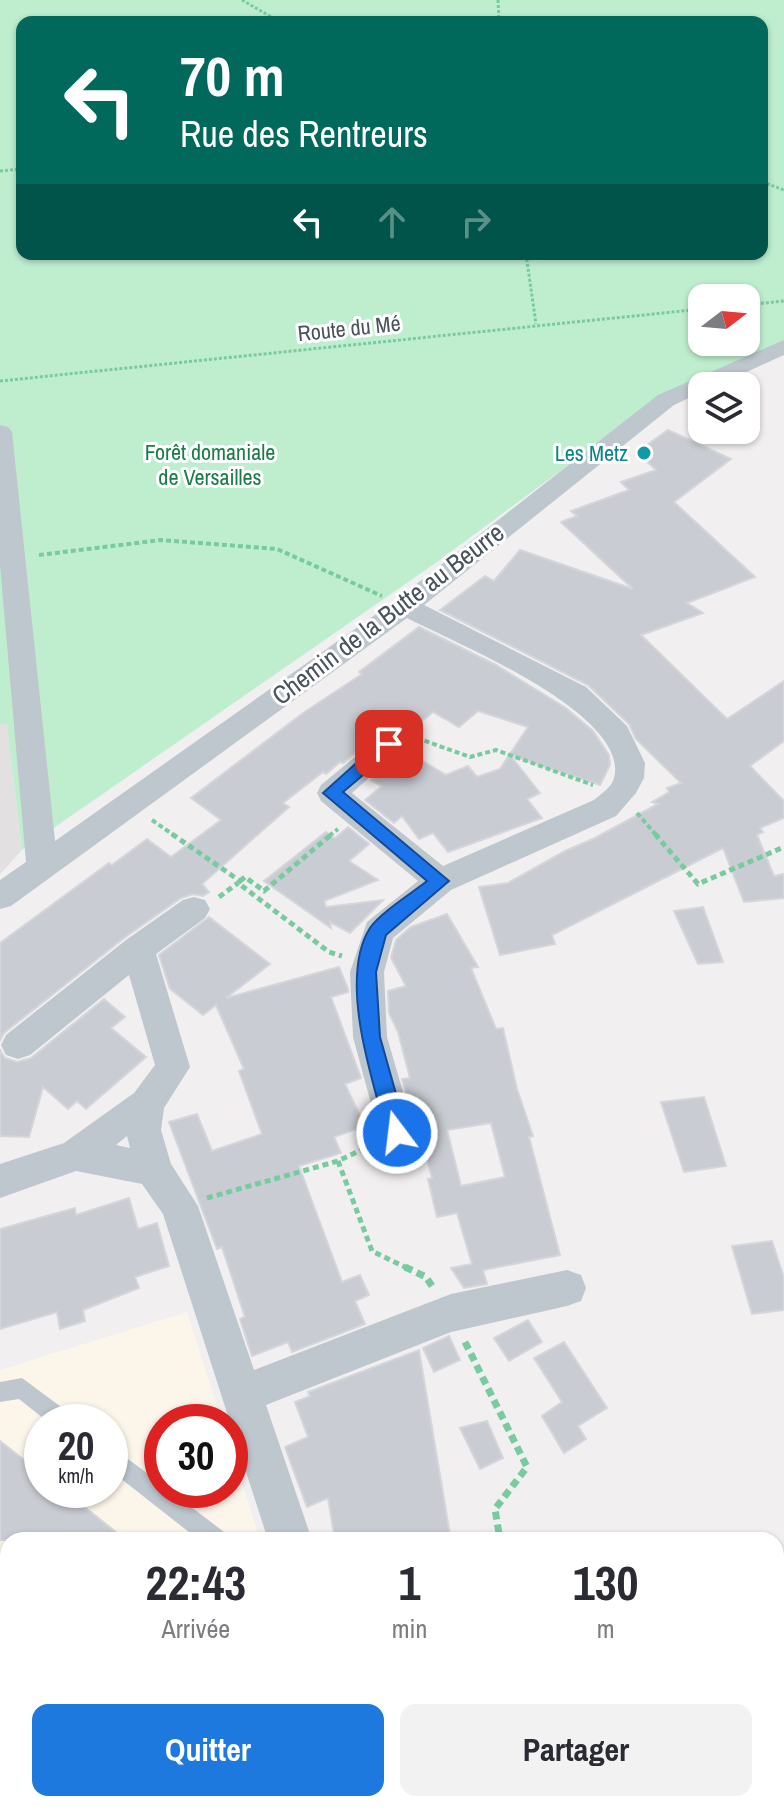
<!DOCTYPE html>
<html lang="fr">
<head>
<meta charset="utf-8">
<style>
	:root { --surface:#fff; --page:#f2f2f3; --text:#2b2b33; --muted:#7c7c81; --accent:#1e79de }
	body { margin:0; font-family:"Archivo Narrow",sans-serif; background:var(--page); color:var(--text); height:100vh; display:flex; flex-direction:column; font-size:30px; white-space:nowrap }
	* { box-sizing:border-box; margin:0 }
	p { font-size:26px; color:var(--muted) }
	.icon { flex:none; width:44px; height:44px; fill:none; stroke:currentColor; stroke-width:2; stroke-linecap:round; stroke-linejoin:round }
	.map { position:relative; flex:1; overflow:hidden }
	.details { position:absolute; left:0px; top:1532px; width:784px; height:280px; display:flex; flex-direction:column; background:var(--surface); border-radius:24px 24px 0 0; box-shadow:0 2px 6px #0004 }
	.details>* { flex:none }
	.hud { position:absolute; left:16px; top:16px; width:752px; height:244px; border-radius:16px; box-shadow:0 2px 6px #0004; background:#00695c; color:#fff; overflow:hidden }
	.needle { width:52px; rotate:74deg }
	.tools { position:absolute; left:688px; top:284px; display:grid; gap:16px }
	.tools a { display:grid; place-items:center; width:72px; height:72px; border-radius:16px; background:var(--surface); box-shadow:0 2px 6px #0004; font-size:40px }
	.speed { position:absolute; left:24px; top:1404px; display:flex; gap:16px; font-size:40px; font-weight:700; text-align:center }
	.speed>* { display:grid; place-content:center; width:104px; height:104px; border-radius:50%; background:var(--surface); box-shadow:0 2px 6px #0004; line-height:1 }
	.speed small { font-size:20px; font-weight:400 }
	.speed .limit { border:12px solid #d22; background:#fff; color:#111 }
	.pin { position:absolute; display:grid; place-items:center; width:68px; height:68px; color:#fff; margin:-34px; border-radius:16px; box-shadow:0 4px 12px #0006 }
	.me { position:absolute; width:88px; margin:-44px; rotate:345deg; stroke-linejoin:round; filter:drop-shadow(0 0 6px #0008) }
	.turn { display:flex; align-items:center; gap:28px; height:168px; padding:0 32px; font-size:36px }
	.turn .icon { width:104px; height:104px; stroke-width:2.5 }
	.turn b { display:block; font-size:56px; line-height:68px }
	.lanes { display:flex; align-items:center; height:76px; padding:0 32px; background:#0003; justify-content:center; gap:40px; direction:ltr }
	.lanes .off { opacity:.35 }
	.eta { display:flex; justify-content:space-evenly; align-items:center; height:136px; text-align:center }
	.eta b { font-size:48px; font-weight:800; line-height:56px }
	.action { display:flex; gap:16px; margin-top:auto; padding:16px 32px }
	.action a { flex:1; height:92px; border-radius:16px; background:var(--accent); color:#fff; font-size:32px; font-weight:800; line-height:92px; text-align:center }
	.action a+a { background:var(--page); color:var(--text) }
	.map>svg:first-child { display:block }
	.commercial { fill:#fcf6ea; fill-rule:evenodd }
	.education { fill:#e3e0e1 }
	.green { fill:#bfeecf; fill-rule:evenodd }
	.building { fill:#c9ccd2; stroke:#d4d6db; stroke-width:2; fill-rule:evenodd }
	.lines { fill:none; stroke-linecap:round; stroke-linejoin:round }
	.path-far3 { stroke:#78cb9f; stroke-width:3; stroke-dasharray:3 2; stroke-linecap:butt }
	.path-far2 { stroke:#78cb9f; stroke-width:4; stroke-dasharray:5 3; stroke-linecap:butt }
	.path-far1 { stroke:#78cb9f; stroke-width:5; stroke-dasharray:6 4; stroke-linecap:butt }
	.path { stroke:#78cb9f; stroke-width:7; stroke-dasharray:8 5; stroke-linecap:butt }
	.service { fill:#bec7ce; fill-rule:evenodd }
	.minor { fill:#bec7ce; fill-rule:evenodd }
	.route { fill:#1a73e8; stroke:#114b97; stroke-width:2 }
	.culture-dot { fill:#0f9aa8; stroke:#fff; stroke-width:3 }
	.labels { text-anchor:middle; stroke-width:6; stroke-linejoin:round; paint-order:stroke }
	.far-street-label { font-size:22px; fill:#48535c; stroke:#fff }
	.far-park-label { font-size:22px; fill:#1a7d47; stroke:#fff }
	.far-culture-label { font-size:22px; fill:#0d838f; stroke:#fff; text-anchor:end }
	.street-label { font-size:26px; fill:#48535c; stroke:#fff }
</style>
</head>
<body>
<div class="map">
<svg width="784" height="1812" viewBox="0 0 784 1812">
	<rect width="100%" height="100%" fill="#f2eff0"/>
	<!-- commercial -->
	<path class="commercial" d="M187,1312L222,1422H162V1490H230V1446L260,1540H8V1804H312V1812H0V1370ZM42,1422H110V1490H42Z"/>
	<!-- education -->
	<path class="education" d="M7,723L22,850L0,874V724Z"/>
	<!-- green -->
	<path class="green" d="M0,0H784V341L660,397L437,562L22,850L7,724H0ZM22,22H762V254H22ZM702,298H746V342H702Z"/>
	<!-- building -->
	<g class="building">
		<path d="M668,430L731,459L674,502L755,577L687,603L703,613L641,635L727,719L784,681V741L750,766L784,801V818L760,828L763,832L757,835L774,876L784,874V898L744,902L723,848L552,935L555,944L500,955L479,887L508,883L567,850L593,839L658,804L652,802L669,792L667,788L681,783L636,739L629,724L588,685L440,610L485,576L494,581L520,550L633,589L561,522L577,516L571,511L629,490L621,482L656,470L637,452Z"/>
		<path d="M419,627L496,665L566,708L593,731L609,755L610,765L600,785L510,755L540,793L527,799L542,818L448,852L433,833L419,839L402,816L394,823L365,800L382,786L371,780L404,750L446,775L468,766L477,777L500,769L528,727L478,711L459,727L433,712L402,737L390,731L378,734L343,763L340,762L326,774L323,772L283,803L289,807L202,884L209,892L203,896L193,894L181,898L124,938L4,1033L0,1040V943L109,863L112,865L147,839L171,857L221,820L191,798L303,713L362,674L359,672Z"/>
		<path d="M348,827L369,844L349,861L378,880L324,901L326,907L383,900L350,933L330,922L331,928L264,881L326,832L335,838Z"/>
		<path d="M703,907L723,962L698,964L674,911Z"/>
		<path d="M447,914L478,967L471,968L496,1029L503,1028L517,1089L533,1136L529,1137L560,1255L483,1270L487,1284L464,1288L451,1268L472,1264L457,1213L437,1217L428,1179L432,1178L413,1107H411L402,1079L410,1078L398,1032L389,1013L388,991L406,986L391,958L396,940L411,927ZM491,1123L505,1177L461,1186L447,1130Z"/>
		<path d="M209,917L270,964L226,998L339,967L348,989V992L331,997L361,1078L345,1084L365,1126L334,1137L341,1153L299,1166L342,1282L360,1275L369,1295L355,1301L365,1324L292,1352L288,1342L252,1356L240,1319L245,1317L222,1247L217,1249L169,1122L197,1114L212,1151L262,1134L239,1071L244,1069L216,1005L203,1015L170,989L159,955Z"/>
		<path d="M104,999L125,1017L111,1028L146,1057L86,1109L77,1101L68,1109L43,1087L29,1137L0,1136V1050L5,1058L17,1062L31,1058Z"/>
		<path d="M704,1097L726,1166L684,1172L661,1102Z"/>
		<path d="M129,1198L138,1229L157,1223L169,1266L135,1277L139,1288L83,1310L85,1321L60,1329L57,1312L0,1329V1229L75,1208L76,1215Z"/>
		<path d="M772,1241L784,1278V1310L752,1314L732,1246Z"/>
		<path d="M528,1320L542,1342L509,1361L494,1338Z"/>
		<path d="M449,1336L460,1360L434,1372L423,1348Z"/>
		<path d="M564,1342L607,1408L578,1426L586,1439L564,1453L542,1416L562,1402L534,1358Z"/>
		<path d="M419,1350L450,1535L426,1540H335L328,1498L307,1507L285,1447L308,1437L295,1402L310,1396L308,1392Z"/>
		<path d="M487,1421L503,1458L480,1469L460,1428Z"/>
		<path d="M0,1441L42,1474V1490H63L126,1540H0Z"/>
	</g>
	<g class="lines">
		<!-- path-far3 -->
		<g class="path-far3">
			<path d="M242,0L280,22"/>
			<path d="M498,0L499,22"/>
			<path d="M0,171L22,169"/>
			<path d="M762,182L784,190"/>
			<path d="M526,254L536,324"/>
			<path d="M746,305L784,301"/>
			<path d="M0,381L702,309"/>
		</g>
		<!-- path-far2 -->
		<g class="path-far2">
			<path d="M39,555L161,540L277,549L382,596"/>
			<path d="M417,738L470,757L496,750L593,785"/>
			<path d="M637,813L657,836"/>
			<path d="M152,820L175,836"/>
			<path d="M329,836L338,829"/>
		</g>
		<!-- path-far1 -->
		<g class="path-far1">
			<path d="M172,834L240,881L238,883L329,952L342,956"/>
			<path d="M655,834L698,884L784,847"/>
			<path d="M240,881L245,877L264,891L332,834"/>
			<path d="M219,897L238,883"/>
			<path d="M338,1161L372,1251L409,1269"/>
			<path d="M207,1198L338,1161L372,1145"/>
		</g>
		<!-- path -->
		<g class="path">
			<path d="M405,1267L426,1277L434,1289"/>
			<path d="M465,1342L527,1467L495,1509L500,1540"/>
		</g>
		<!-- service -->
		<g class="service">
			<path d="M22,1378L72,1415L75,1422H48L19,1399L0,1402V1382Z"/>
			<path d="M110,1446L162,1484V1490H169L224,1532L227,1540H199L110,1470Z"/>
			<path d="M113,1804H137L139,1812H115Z"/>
		</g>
		<!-- minor -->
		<g class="minor">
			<path d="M784,340V355L716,386H702V392L674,405L424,605L586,687L627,726L645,763L644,778L636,793L616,816L451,890L393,938L384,972L387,1037L415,1133L410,1144L397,1149L384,1144L379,1133L353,1037L350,972L367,922L418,881L321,801L317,793L321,785L379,737L389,734L399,737L404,744L399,751L352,793L443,866L594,800C601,794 612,787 614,778C631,714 453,642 407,618L11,906L0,909V880L26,862L0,565V425L8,427L12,432L55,841L396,600L658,395Z"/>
			<path d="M194,897L205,900L210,909L205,918L156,954L190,1067L164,1108L161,1130L171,1164L198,1206L254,1370L451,1294L567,1270L581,1275L586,1288L581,1301L567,1306L451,1332L266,1405L312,1540H268L163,1214L142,1184L76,1171L0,1198V1164L64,1143L134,1093L155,1065L129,975L30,1055L18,1059L6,1055L1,1045L6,1035L126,940L183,900ZM127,1136L130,1148L116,1145Z"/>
			<path d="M501,1804H549L552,1812H504Z"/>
		</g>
	</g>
	<!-- route -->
	<path class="route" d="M389,738L397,744L395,748L343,792L449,881L386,935L376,972L380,1037L407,1133L404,1139L397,1142L390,1139L387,1133C372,1080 338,978 370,928C380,913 412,893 427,881L323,793L383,739Z"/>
	<!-- markers -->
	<circle class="culture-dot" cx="644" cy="453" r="8"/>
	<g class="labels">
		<!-- far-street labels -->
		<g class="far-street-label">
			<text transform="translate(349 328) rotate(-6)" y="8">Route du Mé</text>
		</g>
		<!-- far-park labels -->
		<g class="far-park-label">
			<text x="210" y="460">Forêt domaniale<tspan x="210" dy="25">de Versailles</tspan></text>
		</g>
		<!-- far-culture labels -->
		<g class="far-culture-label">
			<text x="628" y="461">Les Metz</text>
		</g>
		<!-- street labels -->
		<g class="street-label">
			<text transform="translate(388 614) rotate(-37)" y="9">Chemin de la Butte au Beurre</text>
		</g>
	</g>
</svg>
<div class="tools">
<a><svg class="needle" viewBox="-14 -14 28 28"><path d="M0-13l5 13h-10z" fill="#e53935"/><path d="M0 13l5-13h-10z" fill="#7c7c81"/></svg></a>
<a><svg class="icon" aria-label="layers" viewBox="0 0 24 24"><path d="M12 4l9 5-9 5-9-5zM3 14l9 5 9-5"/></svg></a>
</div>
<div class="speed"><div>20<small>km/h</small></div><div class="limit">30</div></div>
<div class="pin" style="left:389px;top:744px;background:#d93025"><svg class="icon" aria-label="arrive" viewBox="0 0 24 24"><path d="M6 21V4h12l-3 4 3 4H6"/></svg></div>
<svg class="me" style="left:397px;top:1133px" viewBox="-20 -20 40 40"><circle r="17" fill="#1a73e8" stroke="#fff" stroke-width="3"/><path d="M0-11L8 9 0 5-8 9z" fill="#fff"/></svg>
<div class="hud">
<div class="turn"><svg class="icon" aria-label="left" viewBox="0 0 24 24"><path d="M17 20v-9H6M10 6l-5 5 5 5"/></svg><div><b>70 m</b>Rue des Rentreurs</div></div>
<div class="lanes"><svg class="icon" aria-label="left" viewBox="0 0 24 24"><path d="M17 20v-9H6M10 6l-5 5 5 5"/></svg><svg class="icon off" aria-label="ahead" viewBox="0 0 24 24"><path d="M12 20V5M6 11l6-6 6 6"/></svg><svg class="icon off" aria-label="right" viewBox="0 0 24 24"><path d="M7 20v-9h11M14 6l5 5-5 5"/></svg></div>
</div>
<section class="details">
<div class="eta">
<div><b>22:43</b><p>Arrivée</p></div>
<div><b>1</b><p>min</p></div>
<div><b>130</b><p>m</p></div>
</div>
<div class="action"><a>Quitter</a><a>Partager</a></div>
</section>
</div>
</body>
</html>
